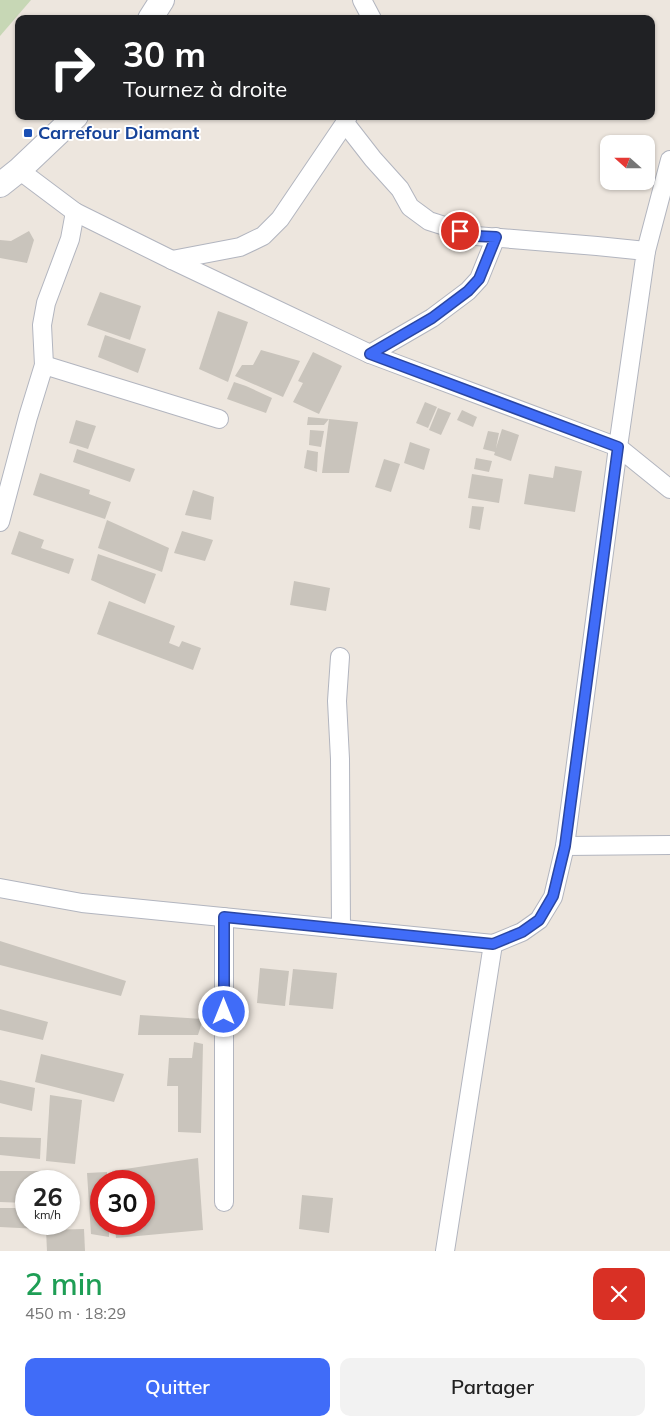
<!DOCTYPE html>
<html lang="fr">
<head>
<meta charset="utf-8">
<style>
	:root { --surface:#fff; --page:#f2f2f2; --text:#222; --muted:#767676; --accent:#406cf8 }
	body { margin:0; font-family:Mulish,sans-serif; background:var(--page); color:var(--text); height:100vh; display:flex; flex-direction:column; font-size:19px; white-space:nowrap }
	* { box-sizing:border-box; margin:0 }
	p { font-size:16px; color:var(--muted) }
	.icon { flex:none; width:28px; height:28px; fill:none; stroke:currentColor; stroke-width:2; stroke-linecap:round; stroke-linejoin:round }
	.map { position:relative; height:1251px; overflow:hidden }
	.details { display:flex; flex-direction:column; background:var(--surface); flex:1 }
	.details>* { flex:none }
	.top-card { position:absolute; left:15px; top:15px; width:640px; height:105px; border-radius:10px; box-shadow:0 1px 4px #0004; background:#202124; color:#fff; overflow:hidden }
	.needle { width:32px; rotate:291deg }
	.tools { position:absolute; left:600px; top:135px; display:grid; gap:10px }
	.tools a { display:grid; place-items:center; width:55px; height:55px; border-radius:10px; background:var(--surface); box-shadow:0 1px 4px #0004; font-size:25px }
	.speed { position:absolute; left:15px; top:1170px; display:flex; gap:10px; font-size:25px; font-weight:700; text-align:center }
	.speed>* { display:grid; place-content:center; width:65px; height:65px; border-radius:50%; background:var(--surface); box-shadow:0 1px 4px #0004; line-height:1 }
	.speed small { font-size:12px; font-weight:400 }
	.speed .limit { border:8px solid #d22; background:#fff; color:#111 }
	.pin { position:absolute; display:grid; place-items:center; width:42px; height:42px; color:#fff; margin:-21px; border:2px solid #fff; border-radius:50%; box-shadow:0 1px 5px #0007 }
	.me { position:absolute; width:55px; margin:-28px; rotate:0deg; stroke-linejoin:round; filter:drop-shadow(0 0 4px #0008) }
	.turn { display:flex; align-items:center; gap:18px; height:105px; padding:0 25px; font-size:22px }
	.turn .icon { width:65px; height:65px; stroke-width:2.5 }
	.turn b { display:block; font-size:35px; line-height:42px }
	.round { display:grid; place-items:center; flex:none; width:52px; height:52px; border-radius:10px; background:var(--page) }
	.overview { display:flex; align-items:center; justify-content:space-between; height:85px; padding:0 25px }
	h1 { font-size:30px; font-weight:600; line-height:38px; color:#1e9e55 }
	.primary-button { display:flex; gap:10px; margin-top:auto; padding:10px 25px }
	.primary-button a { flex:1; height:58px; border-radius:10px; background:var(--accent); color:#fff; font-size:20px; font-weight:600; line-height:58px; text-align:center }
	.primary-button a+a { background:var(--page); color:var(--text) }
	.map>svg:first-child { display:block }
	.cemetery { fill:#c7d7b5 }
	.building { fill:#c9c4bc }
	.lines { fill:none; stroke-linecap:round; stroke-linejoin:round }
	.street-casing { stroke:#b2b5bf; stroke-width:20 }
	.secondary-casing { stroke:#b2b5bf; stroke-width:26 }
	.street { stroke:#fff; stroke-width:18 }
	.secondary { stroke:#fff; stroke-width:24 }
	.route-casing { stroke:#2a46a1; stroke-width:12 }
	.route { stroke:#406cf8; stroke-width:9 }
	.transit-dot { fill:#1a4fb4; stroke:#fff; stroke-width:2 }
	.labels { text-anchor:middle; stroke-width:4; stroke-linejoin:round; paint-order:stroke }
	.transit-label { font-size:18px; font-weight:bold; fill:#164399; stroke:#fff; text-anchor:start }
</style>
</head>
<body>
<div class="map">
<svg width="670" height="1251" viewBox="0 0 670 1251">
	<rect width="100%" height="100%" fill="#ede6de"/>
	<!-- cemetery -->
	<path class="cemetery" d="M0,0H31L0,36Z"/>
	<!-- building -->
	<g class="building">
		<path d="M29,231L34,240L27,263L0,258V240L11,241Z"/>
		<path d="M100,292L141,306L130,340L87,325Z"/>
		<path d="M218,311L248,322L228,382L199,369Z"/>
		<path d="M105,335L146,349L138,373L98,357Z"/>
		<path d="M261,350L300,361L283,397L235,376L242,365H253Z"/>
		<path d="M313,352L342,366L319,414L293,402L303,383L298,381Z"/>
		<path d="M234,382L246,386L272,398L266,413L227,399Z"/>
		<path d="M425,402L437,407L428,428L416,423Z"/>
		<path d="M438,408L451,413L441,435L429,430Z"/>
		<path d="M462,410L477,417L473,427L457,420Z"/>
		<path d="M308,417L329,419L324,425H307Z"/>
		<path d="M329,419L358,422L349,473H322Z"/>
		<path d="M76,420L96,426L88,449L69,443Z"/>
		<path d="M502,429L519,435L511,461L494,455L495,452L483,449L488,431L499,433L496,448Z"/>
		<path d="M310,430L324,431L321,447L309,445Z"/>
		<path d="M410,442L430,449L424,470L404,463Z"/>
		<path d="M77,449L135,469L130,482L73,462Z"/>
		<path d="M307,450L318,452L317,472L304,468Z"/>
		<path d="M476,458L492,461L489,472L474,469Z"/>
		<path d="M384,459L400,464L391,492L375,487Z"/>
		<path d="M555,466L582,471L575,512L524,504L529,474L553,478Z"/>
		<path d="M40,473L90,490L89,494L111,502L105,519L33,495Z"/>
		<path d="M472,474L503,479L499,503L468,498Z"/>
		<path d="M193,490L214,497L211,520L185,515Z"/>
		<path d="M472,506L484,507L480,530L469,528Z"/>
		<path d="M107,520L169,548L162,572L98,548Z"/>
		<path d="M19,531L44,540L41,548L74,559L69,574L11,554Z"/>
		<path d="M182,531L213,540L205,561L174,553Z"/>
		<path d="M98,554L156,574L145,604L91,580Z"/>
		<path d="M294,581L330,588L326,611L290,605Z"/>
		<path d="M109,601L175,626L169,643L179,647L182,641L201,648L193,670L97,634Z"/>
		<path d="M0,941L126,981L121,996L0,965Z"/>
		<path d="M260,968L289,971L285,1006L257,1003Z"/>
		<path d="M293,969L337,973L333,1009L289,1005Z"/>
		<path d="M0,1009L48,1022L43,1040L0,1030Z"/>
		<path d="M140,1015L203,1019L198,1035H138Z"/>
		<path d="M194,1042L203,1044L201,1133L178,1132V1086H167L169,1058H192Z"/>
		<path d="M41,1054L124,1074L114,1102L35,1082Z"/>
		<path d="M0,1080L35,1088L32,1111L0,1103Z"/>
		<path d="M50,1095L82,1100L75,1164L46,1161Z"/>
		<path d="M0,1137L41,1138L40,1159L0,1155Z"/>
		<path d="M198,1158L203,1230L116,1238L115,1224H144V1181H113L112,1171Z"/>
		<path d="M0,1171H40V1181H26V1203L0,1202Z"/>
		<path d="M107,1172V1181H101V1224H109V1237L91,1234L87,1173Z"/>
		<path d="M302,1195L333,1198L329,1233L299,1229Z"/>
		<path d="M0,1208H26V1224H40L39,1229L0,1227Z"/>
		<path d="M84,1229L85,1251H47L46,1230Z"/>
	</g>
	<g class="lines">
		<!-- street casing -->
		<g class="street-casing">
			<g id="street">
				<path d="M362,0L372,19"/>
				<path d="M75,212L172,260L370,354L618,447L670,489"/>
				<path d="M646,251L670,160"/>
				<path d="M172,260L240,247L263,236L280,219L345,123"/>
				<path d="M370,354L432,318L468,291L479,279L496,237"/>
				<path d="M44,365L219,419"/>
				<path d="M0,522L28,417L44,365L42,325L46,303L70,239L75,212L19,170"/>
				<path d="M340,657L337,701L340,759L341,929"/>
				<path d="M565,846L670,845"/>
				<path d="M0,888L82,903L493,944L522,932L539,920L553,897L565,846L618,447L646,251L597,246L476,236L429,221L410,207L400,189L373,159L345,123L348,116"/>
				<path d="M224,1202V917"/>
				<path d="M445,1251L493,944"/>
			</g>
		</g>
		<!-- secondary casing -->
		<g class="secondary-casing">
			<g id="secondary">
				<path d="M150,19L162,0"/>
				<path d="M0,185L19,170L76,116"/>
			</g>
		</g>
		<!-- street -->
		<use href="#street" class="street"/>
		<!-- secondary -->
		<use href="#secondary" class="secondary"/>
	</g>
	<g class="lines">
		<!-- route casing -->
		<g class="route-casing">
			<path id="route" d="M224,1012V917L493,944L522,932L539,920L553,896L565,846L618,447L370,354L432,318L468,291L479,279L496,237L476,236L460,231"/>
		</g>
		<!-- route -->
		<use href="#route" class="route"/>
	</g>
	<!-- markers -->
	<rect class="transit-dot" x="23" y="128" width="10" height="10" rx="2.5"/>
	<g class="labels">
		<!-- transit labels -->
		<g class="transit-label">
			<text x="38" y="139">Carrefour Diamant</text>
		</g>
	</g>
</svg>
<div class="tools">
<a><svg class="needle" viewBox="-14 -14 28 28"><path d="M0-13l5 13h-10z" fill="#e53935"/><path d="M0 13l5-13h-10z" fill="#767676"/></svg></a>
</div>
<div class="speed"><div>26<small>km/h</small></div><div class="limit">30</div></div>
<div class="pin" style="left:460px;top:231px;background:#d93025"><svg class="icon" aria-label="arrive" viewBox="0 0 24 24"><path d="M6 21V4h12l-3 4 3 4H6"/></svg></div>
<svg class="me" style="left:224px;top:1012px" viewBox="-20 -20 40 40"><circle r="17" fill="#406cf8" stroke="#fff" stroke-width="3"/><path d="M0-11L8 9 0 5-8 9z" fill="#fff"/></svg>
<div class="top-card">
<div class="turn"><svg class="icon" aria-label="right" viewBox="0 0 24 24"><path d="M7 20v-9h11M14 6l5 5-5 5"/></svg><div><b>30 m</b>Tournez à droite</div></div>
</div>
</div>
<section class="details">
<div class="overview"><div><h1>2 min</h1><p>450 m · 18:29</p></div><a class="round" style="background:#d93025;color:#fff"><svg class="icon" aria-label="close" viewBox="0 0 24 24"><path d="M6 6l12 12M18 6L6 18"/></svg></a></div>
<div class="primary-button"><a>Quitter</a><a>Partager</a></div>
</section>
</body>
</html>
